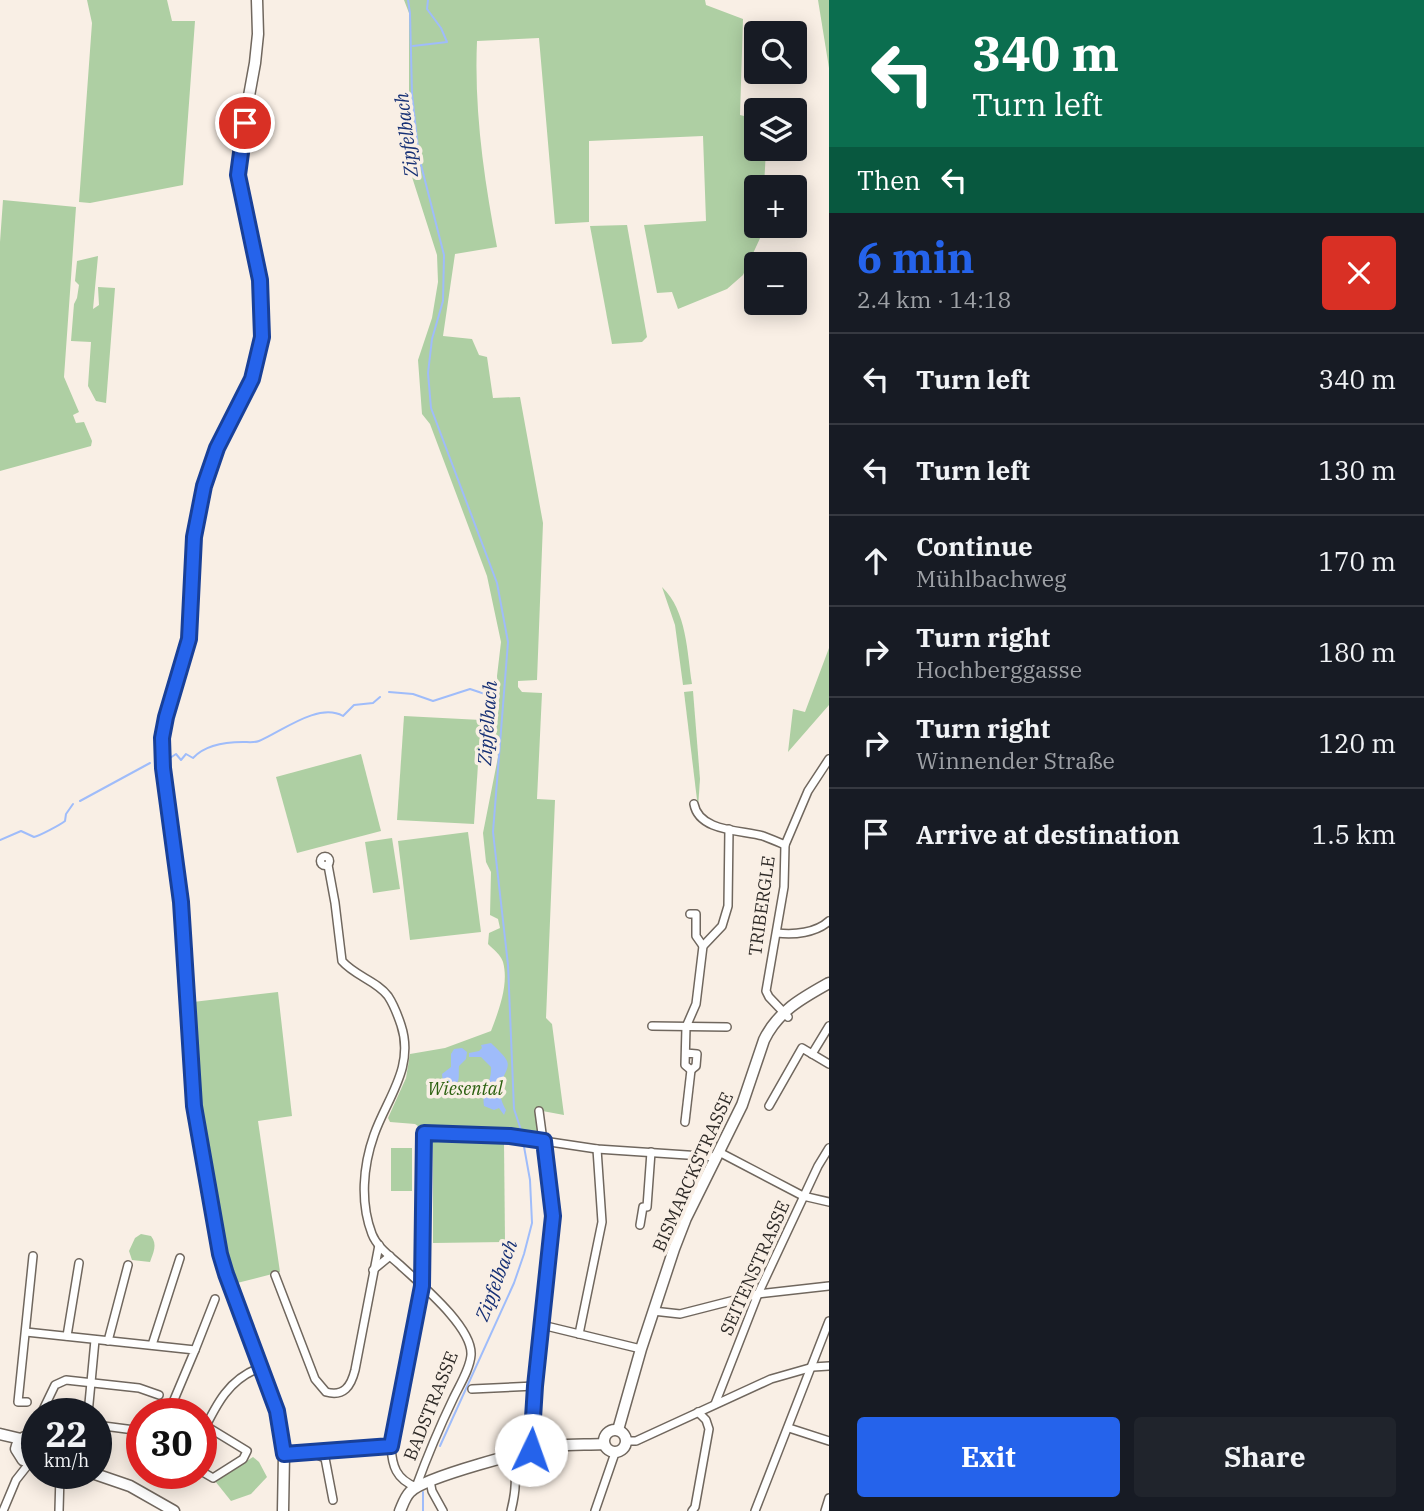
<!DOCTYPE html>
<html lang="en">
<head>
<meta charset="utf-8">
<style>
	:root { --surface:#171b24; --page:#20242c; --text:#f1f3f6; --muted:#9ea1a6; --line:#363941; --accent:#2563eb }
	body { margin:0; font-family:"IBM Plex Serif",serif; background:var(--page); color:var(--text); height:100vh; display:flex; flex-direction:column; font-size:26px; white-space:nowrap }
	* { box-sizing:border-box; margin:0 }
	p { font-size:23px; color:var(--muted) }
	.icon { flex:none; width:38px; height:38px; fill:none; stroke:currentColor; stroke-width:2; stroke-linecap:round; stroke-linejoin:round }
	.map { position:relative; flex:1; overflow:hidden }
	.side { display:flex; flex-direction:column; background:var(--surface); width:595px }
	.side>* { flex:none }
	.guide { background:#0b6e4f; color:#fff; overflow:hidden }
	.buttons { position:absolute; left:744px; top:21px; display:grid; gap:14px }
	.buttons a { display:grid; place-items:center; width:63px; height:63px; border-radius:7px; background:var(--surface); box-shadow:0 4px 18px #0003; font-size:35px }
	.speed { position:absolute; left:21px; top:1398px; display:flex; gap:14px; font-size:35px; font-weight:700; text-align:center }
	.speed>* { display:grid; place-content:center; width:91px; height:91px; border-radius:50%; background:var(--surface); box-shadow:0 4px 18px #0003; line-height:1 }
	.speed small { font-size:18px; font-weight:400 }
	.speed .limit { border:10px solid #d22; background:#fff; color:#111 }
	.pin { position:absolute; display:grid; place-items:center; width:60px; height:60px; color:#fff; margin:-30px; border:4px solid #fff; border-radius:50%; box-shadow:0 2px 7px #0007 }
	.me { position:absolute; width:77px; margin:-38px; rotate:3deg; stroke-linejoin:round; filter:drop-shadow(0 0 5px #0008) }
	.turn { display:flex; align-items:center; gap:24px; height:147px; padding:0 28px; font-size:32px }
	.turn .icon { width:91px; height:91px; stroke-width:2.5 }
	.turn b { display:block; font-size:49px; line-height:60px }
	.then { display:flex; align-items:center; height:66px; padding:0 28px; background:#0003; gap:14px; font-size:26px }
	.round { display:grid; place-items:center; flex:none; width:74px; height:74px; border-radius:7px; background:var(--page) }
	.head { display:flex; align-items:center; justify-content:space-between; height:119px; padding:0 28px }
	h1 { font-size:42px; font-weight:700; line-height:52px; color:var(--accent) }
	.cta { display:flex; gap:14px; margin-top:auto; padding:14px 28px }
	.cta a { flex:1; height:80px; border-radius:7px; background:var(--accent); color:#fff; font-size:28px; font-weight:700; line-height:80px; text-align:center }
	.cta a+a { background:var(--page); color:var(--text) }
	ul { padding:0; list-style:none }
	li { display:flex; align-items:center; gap:21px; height:91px; padding:0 28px; border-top:2px solid var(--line) }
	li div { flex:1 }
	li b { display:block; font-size:26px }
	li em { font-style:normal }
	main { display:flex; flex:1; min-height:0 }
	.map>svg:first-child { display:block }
	.green { fill:#aecfa3 }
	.water { fill:#9fbcfa }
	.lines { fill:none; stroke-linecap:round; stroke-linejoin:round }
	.stream { stroke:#9fbcfa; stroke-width:2 }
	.street-casing { stroke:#70675e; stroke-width:10 }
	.secondary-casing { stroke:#70675e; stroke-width:13 }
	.street { stroke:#fff; stroke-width:7 }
	.secondary { stroke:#fff; stroke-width:10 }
	.route-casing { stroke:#184099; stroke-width:18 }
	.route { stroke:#2563eb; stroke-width:12 }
	.labels { text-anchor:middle; stroke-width:7; stroke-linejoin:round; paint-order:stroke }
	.street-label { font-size:18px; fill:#2e2a27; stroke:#f9efe5 }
	.park-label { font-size:18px; font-style:italic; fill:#2b600f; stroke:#f9efe5 }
	.water-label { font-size:19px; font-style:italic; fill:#163075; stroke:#f9efe5 }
</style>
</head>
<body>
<main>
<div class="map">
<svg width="829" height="1511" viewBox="0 0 829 1511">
	<rect width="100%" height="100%" fill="#f9efe5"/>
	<!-- green -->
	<g class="green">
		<path d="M87,0H167L172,21H195L183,185L90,203L79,202L92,23Z"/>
		<path d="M404,0H705L706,5L743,19L740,115L756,119V149H766L764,187H756V226H763L762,234L743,275L727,289L678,309L672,292L657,293L644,225L706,221L703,136L589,141V222L555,224L539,38L477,41C474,110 484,179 497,247L455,254L443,336L472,339L479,355L487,357L493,398L520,397L543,523L537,680L518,681V687L522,692L542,693L537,799L555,800L546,1018L552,1024L564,1115L537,1110L539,1129L537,1135L427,1132L415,1124L390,1122L388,1118L406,1078L410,1054L445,1048L491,1031C499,1010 509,984 503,962C501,955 493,949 488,944L489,933L500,928L498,919L490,915L491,872L486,862L483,833L498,757L495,736L499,706L497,676L501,642L487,576L430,424L422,414L418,360L432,318L438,282L437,255L412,177L409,136V13Z"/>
		<path d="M818,0H829V68Z"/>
		<path d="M3,200L76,207L64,377L79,412L73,415L76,423L84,422L92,441L91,446L0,471V242Z"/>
		<path d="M627,225L647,337L642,342L612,344L590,226Z"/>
		<path d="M98,256L93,309L99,305L98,287L115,288L106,403L96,401L88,386L91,342L71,341L74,304L77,298L79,285L75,281L77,261Z"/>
		<path d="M662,587C687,611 687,652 692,684L683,685L675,625Z"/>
		<path d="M829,648V705L788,752L793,709L805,712Z"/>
		<path d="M693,691L700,779L698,808L684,692Z"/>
		<path d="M404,716L481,720L474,824L397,820Z"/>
		<path d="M361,754L381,831L297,853L276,777Z"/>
		<path d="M468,832L481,932L410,940L398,841Z"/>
		<path d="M392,838L400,889L373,893L365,842Z"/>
		<path d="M278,992L292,1116L258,1121L280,1272L237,1283L223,1242L201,1138L195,1071L193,1002Z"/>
		<path d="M433,1142H504L505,1242L433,1243Z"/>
		<rect x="391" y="1148" width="21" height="43"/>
		<path d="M141,1234L151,1236C158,1245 153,1253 150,1262L132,1260L129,1251L135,1238Z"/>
		<path d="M253,1457L259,1462L267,1477L251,1494L231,1501L215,1481Z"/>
	</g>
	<!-- water -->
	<g class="water">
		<path d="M491,1043C496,1048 504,1055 507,1061C512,1073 490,1082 506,1110L504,1115L499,1108L494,1110L484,1106C481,1088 492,1084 491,1067L481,1057H469V1053L479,1051L482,1048L481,1045Z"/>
		<path d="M462,1048L467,1052L466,1059L459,1066C458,1076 462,1085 449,1086L443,1083L442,1074L451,1067V1054L454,1049Z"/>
	</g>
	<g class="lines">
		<!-- stream -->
		<g class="stream">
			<path d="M408,0L410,13L412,94L419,157L444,255L443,301L432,339L428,373L431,408L497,583L508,642L493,832L508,965L514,1109L523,1136"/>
			<path d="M413,46L447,42L441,28L427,9L428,0"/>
			<path d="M389,692L413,694L433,701L470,689L491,696"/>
			<path d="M170,758L176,754L181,760L186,754L193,758C205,745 226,742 243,742C248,742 254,743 259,741C281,732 318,702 343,716L354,705L373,703L380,697"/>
			<path d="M80,801L150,763"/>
			<path d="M0,840L21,831L34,837C39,836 60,825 65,821L66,814L73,804"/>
			<path d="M440,1446L514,1283L524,1254L532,1223L530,1180L523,1141"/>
			<path d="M423,1511V1492"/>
		</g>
		<!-- street casing -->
		<g class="street-casing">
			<g id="street">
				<path d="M694,804C699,832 742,830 763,836C771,839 778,842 785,845"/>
				<circle cx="325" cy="861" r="4.5"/>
				<path d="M328,865L335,903L342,961C355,976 377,981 388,996C394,1005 398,1016 401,1025C415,1067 387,1098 374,1135C363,1166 360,1203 372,1234C377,1247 390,1256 400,1265C419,1283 473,1327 471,1355C470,1369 459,1386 453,1399C439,1428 427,1457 416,1487C396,1479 392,1466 391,1446L422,1286L424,1133L510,1136L597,1149L717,1157"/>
				<path d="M690,914H696V936L703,946"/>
				<path d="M777,933C794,935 816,933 829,921"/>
				<path d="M788,1017L769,997L766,991L784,887L785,845L808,791L829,759"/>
				<path d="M652,1026L727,1027"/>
				<path d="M686,1053L697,1054L696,1066L691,1070L685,1065L686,1027L696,1004L703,946L722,926L728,906L729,829"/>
				<path d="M812,1054L829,1026"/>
				<path d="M769,1106L802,1048L829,1064"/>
				<path d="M685,1122L691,1070"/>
				<path d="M719,1152L803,1196L829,1202"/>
				<path d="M640,1225L643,1207H647L651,1152"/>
				<path d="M373,1270L390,1256"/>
				<path d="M275,1275L315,1379L326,1392C344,1397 351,1386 355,1370L379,1245"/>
				<path d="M653,1311L680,1314L758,1294L829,1286"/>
				<path d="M542,1325L641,1349"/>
				<path d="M26,1332L195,1350L168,1414"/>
				<path d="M579,1334L602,1222L597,1149"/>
				<path d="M67,1336L79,1263"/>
				<path d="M108,1341L128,1265"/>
				<path d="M152,1345L180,1258"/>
				<path d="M195,1350L215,1299"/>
				<path d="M472,1389L535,1386"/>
				<path d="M27,1402H18L33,1256"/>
				<path d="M715,1404L758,1294L818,1166L829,1148"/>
				<path d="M41,1414L55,1385L66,1380L139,1388L159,1395"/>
				<path d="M88,1414L95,1340"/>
				<path d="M96,1425L142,1431"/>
				<path d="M789,1428L829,1441"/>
				<path d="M28,1436L37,1422"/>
				<path d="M201,1436C215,1407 228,1378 262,1367"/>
				<path d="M626,1441H636L771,1379L813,1367L829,1366"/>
				<path d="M531,1450L535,1386L553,1216L539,1111"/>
				<path d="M284,1454L391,1446"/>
				<path d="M315,1454L325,1458L333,1500"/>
				<path d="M201,1471L213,1478L243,1459L247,1451L206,1426"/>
				<path d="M430,1481L432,1491L443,1511"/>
				<path d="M3,1511L16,1480L31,1461"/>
				<path d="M59,1511L60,1474"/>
				<path d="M511,1511C516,1491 517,1476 512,1456"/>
				<path d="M595,1511L615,1453"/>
				<path d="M692,1511L695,1507L709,1429L706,1420L698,1412"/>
				<path d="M755,1511L829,1321"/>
				<path d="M825,1511L829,1498"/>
			</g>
		</g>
		<!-- secondary casing -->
		<g class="secondary-casing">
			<g id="secondary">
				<path d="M257,0L258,34L255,63L241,140L238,175L260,280L262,337L252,379L217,448L200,503L194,537L189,639L166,717L161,753L181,902L189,1047L197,1130L225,1274L262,1367L279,1420L284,1454L283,1511"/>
				<circle cx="615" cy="1441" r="11"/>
				<path d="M618,1430L641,1349L674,1249L686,1218L742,1105L764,1040C778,1011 802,998 829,983"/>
				<path d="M0,1434L21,1439"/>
				<path d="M37,1439C27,1433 18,1438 16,1449L23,1460L31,1461L37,1459"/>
				<path d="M95,1474L130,1486L174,1511"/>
				<path d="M400,1511C403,1504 405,1497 410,1492C424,1477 531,1449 555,1446C571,1444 587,1445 604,1444"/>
			</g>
		</g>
		<!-- street -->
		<use href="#street" class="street"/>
		<!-- secondary -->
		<use href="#secondary" class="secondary"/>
	</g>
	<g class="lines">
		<!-- route casing -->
		<g class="route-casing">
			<path id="route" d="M245,123L238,175L260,280L262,337L252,379L217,448L204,486L194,537L189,639L166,717L162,738L163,768L181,902L194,1106L220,1254L226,1274L277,1411L284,1454L391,1446L422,1286L424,1133L510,1136L544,1141L553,1216L535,1386L531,1450"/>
		</g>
		<!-- route -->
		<use href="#route" class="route"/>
	</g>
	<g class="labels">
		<!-- street labels -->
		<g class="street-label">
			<text transform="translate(762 906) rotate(-82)" y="6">TRIBERGLE</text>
			<text transform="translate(693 1172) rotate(-66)" y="6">BISMARCKSTRASSE</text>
			<text transform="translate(755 1268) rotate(-66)" y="6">SEITENSTRASSE</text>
			<text transform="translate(431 1406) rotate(-68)" y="6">BADSTRASSE</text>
		</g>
		<!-- park labels -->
		<g class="park-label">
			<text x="465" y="1095">Wiesental</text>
		</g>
		<!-- water labels -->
		<g class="water-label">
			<text transform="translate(406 135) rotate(-97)" y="7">Zipfelbach</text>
			<text transform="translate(487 723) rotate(-86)" y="7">Zipfelbach</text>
			<text transform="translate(496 1280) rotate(-69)" y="7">Zipfelbach</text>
		</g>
	</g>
</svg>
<div class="buttons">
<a><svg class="icon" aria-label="search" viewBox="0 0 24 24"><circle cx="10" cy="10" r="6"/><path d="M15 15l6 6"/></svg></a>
<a><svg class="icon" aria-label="layers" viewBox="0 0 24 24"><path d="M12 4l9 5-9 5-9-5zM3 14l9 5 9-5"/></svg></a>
<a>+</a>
<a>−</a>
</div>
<div class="speed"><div>22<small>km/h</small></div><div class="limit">30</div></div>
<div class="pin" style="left:245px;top:123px;background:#d93025"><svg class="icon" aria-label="arrive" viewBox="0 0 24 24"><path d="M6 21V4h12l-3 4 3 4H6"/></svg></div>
<svg class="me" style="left:531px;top:1450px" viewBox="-20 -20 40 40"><circle r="19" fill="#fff"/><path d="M0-13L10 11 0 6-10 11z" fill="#2563eb"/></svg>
</div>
<section class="side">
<div class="guide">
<div class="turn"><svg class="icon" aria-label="left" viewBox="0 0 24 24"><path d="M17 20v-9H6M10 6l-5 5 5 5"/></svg><div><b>340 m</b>Turn left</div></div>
<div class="then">Then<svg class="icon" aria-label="left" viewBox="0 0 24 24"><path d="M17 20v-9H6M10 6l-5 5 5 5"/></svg></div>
</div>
<div class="head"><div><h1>6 min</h1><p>2.4 km · 14:18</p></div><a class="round" style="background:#d93025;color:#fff"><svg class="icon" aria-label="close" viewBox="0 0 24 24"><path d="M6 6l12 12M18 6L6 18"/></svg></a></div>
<ul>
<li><svg class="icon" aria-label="left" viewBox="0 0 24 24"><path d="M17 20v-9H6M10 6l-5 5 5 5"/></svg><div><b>Turn left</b></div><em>340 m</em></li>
<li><svg class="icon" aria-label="left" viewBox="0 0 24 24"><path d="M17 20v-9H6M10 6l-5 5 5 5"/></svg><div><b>Turn left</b></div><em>130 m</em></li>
<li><svg class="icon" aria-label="ahead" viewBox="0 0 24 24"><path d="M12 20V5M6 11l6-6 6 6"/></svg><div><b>Continue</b><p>Mühlbachweg</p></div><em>170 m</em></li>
<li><svg class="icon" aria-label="right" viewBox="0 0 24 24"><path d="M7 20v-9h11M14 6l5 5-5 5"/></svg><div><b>Turn right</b><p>Hochberggasse</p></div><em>180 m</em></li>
<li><svg class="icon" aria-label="right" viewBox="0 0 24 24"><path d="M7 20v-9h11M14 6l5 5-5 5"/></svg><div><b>Turn right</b><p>Winnender Straße</p></div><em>120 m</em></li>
<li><svg class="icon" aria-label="arrive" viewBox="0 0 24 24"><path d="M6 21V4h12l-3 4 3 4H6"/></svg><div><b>Arrive at destination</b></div><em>1.5 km</em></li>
</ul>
<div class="cta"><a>Exit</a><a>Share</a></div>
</section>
</main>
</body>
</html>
